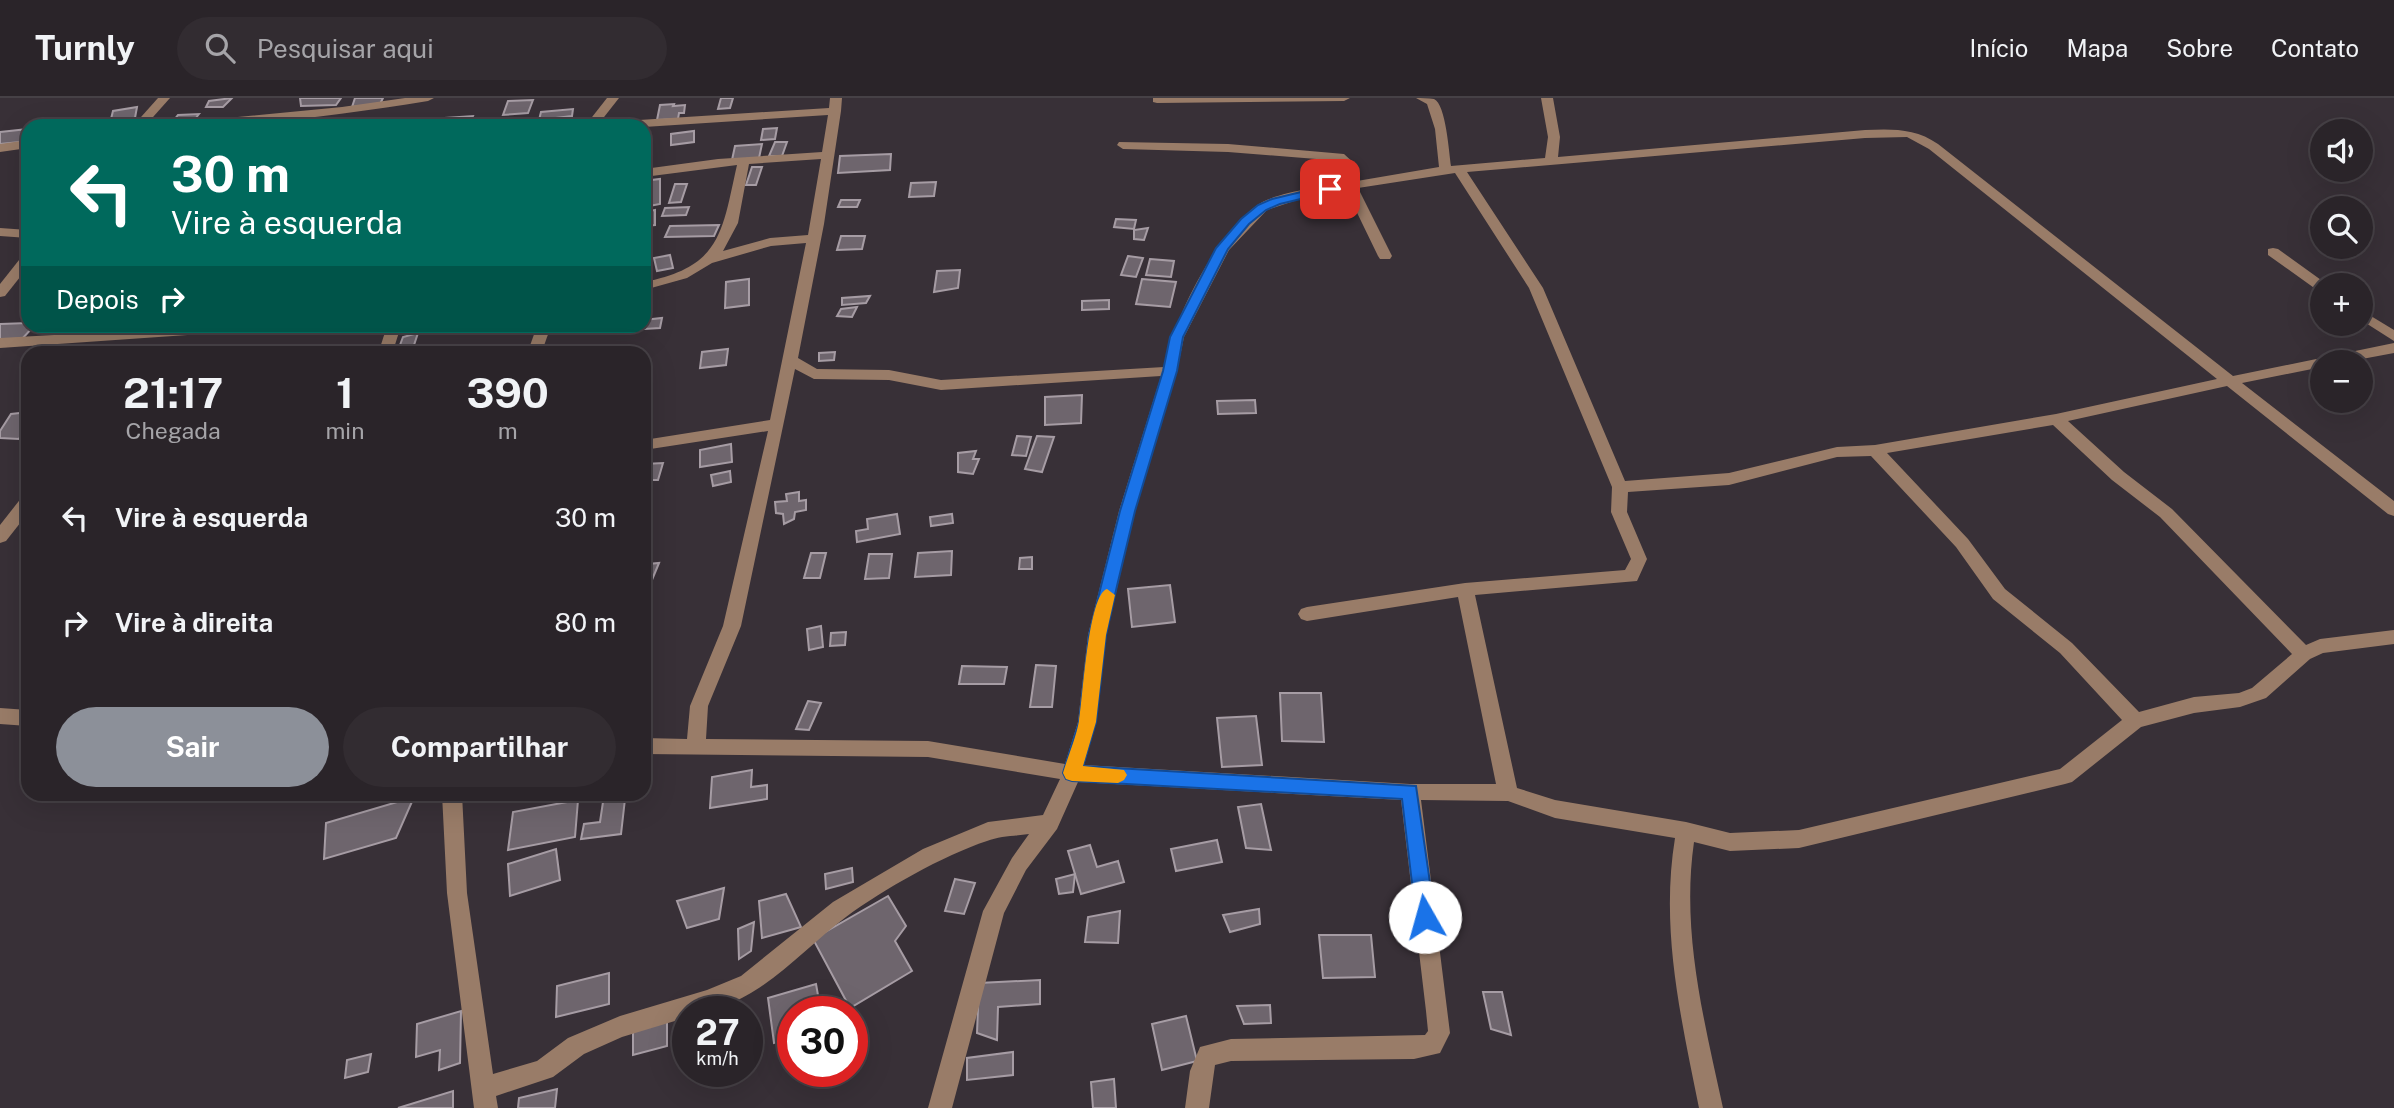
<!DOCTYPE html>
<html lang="pt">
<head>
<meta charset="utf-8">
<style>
	:root { --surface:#2a2429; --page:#322c31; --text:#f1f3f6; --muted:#a5a4a8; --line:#464146; --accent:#8c9099 }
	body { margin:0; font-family:"Public Sans",sans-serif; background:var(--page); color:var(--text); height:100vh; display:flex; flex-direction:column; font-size:26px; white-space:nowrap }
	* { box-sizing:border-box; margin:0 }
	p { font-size:23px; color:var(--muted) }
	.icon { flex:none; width:38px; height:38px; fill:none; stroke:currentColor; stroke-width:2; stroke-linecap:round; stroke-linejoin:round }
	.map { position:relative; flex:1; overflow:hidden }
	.details { position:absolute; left:21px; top:248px; width:630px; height:455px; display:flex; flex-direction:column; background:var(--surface); border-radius:21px; box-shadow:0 7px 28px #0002,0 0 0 2px var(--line) }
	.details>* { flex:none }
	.top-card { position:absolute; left:21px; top:21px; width:630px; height:214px; border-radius:21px; box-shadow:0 7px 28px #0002,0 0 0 2px var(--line); background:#00695c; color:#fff; overflow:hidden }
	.controls { position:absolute; left:2310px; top:21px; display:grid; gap:14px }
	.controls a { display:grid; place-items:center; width:63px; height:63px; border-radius:50%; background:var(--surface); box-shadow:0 7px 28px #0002,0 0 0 2px var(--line); font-size:35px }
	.speed { position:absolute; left:672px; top:898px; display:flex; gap:14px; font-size:35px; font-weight:700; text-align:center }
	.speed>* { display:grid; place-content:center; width:91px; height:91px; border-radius:50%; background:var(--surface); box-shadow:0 7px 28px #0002,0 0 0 2px var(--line); line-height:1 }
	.speed small { font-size:18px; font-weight:400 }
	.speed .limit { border:10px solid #d22; background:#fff; color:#111 }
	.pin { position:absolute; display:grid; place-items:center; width:60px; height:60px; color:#fff; margin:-30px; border-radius:14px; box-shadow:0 4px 10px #0006 }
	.me { position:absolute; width:77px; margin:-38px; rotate:353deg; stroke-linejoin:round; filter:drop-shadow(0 0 5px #0008) }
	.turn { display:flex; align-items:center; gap:24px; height:147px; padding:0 35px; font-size:32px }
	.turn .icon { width:91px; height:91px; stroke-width:2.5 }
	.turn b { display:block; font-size:49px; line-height:60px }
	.then { display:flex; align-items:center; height:66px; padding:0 35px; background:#0003; gap:14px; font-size:26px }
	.eta { display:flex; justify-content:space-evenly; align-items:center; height:119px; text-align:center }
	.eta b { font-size:42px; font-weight:700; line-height:49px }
	.cta { display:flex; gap:14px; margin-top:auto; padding:14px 35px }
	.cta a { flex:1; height:80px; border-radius:42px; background:var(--accent); color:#fff; font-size:28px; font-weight:700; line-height:80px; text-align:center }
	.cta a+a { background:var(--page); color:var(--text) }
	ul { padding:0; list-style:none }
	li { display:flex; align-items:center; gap:21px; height:105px; padding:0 35px }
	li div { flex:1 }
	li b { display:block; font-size:26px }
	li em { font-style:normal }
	header { display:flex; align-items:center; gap:42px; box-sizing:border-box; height:98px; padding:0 35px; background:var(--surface); border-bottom:2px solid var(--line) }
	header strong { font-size:33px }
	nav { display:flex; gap:38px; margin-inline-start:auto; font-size:24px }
	.search { width:490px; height:63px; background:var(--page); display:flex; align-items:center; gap:18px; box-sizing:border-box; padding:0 24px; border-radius:38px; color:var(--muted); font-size:26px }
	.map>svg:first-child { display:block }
	.building { fill:#6e656d; stroke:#a69ca4; stroke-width:2 }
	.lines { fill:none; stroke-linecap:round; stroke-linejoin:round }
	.minor { fill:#997c68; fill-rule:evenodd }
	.route { fill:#1a73e8; stroke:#114b97; stroke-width:2 }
	.slow { fill:#f59e0b }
</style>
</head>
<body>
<header>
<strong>Turnly</strong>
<div class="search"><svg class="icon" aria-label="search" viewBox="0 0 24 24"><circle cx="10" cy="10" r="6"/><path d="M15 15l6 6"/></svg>Pesquisar aqui</div>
<nav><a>Início</a><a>Mapa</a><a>Sobre</a><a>Contato</a></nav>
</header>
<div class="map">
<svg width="2394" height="1010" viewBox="0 0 2394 1010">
	<rect width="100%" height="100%" fill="#383037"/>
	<!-- building -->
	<g class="building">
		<path d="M232,0L223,9H206L209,3Z"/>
		<path d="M300,0H341L336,7L301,8Z"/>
		<path d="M355,0H383L380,6L352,9Z"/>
		<path d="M721,0H733L730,10L718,11Z"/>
		<path d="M533,2L528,15L503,17L508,3Z"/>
		<path d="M674,6L673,8L685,7L684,15H679L678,21L657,22L660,7Z"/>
		<path d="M137,9L135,20L110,25L113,13Z"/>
		<path d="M573,11L572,18L539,22L541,14Z"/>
		<path d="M199,16L192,25L171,26L178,17Z"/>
		<path d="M473,18L471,23L442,28L445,20Z"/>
		<path d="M777,30L775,41L761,42L763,31Z"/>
		<path d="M28,31L20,44L0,46V34Z"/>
		<path d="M694,33V44L671,47V36Z"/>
		<path d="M775,44H787L782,58H769Z"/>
		<path d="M762,46L759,60L732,62L735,48Z"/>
		<path d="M891,56L890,72L838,75L840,58Z"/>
		<path d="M752,69H762L756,87H746Z"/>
		<path d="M660,81V106L644,109V83Z"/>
		<path d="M936,84L934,98L909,99L911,85Z"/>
		<path d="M675,86H687L681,104L669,105Z"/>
		<path d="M841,102H860L857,109H838Z"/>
		<path d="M689,109L686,117L662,118L665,110Z"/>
		<path d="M655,112V127L644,128V114Z"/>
		<path d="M1116,121L1136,122L1134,131L1114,129Z"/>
		<path d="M719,127L714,138L665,139L670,128Z"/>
		<path d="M1148,130L1144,142L1134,141V132Z"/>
		<path d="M841,138H865L862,151L837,152Z"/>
		<path d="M670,157L673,170L657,173L654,160Z"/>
		<path d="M1128,158L1143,160L1136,179L1121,177Z"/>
		<path d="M1150,161L1174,163L1171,179L1146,177Z"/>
		<path d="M960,172L958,190L934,194L937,173Z"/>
		<path d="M749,181V207L725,210L726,184Z"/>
		<path d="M1142,181L1176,184L1170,209L1136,206Z"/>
		<path d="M870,198L866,205L842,207V200Z"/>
		<path d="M1109,202V211L1082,212V203Z"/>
		<path d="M857,209L852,219L837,218L841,211Z"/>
		<path d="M662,220L660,230L628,232L630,228H644V222Z"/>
		<path d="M28,225V228H34L22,241H0V226Z"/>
		<path d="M418,235L412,253L397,255L403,239Z"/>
		<path d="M728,251L726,267L700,270L702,254Z"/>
		<path d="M835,254L834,262L819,263V255Z"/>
		<path d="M1082,297L1081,325L1045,327V299Z"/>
		<path d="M1255,302L1256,315L1218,316L1217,303Z"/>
		<path d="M28,314V325L19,341L0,340V333L11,316Z"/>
		<path d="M1017,338L1031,339L1026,358L1012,357Z"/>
		<path d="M1037,338L1054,339L1042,374L1025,371Z"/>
		<path d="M731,346L732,364L700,369V352Z"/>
		<path d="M976,353L973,361H979L973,376L958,374V355Z"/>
		<path d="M663,365L658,382H644V366Z"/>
		<path d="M730,373L731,384L713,388L711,377Z"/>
		<path d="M799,394V403L806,402V412L795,414L794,421L784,426L783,416L776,415L775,404L787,403L786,396Z"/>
		<path d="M897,416L900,436L857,444L856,433L868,431L867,421Z"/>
		<path d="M952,416L953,425L931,428L930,419Z"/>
		<path d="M952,453L951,477L915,479L918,455Z"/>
		<path d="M811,455H826L820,480H804Z"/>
		<path d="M869,456H892L889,480L865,481Z"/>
		<path d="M1032,459V471H1019L1020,460Z"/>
		<path d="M659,465L644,501V475L648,466Z"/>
		<path d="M1170,487L1175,524L1132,529L1128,491Z"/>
		<path d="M821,528L823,549L809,552L807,531Z"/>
		<path d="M846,534L845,547L830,548L831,535Z"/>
		<path d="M1036,567L1056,568L1052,609H1030Z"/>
		<path d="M962,568L1007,569L1004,586H959Z"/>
		<path d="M1280,595H1321L1324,644L1282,643Z"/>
		<path d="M808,603L821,605L809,632L796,631Z"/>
		<path d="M1256,618L1262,667L1222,669L1217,620Z"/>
		<path d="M752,672L751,689L767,687V701L710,710L712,679Z"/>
		<path d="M414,699L396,740L324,761L326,725Z"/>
		<path d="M625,701L621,736L581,741L584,726L600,724L603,704Z"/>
		<path d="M578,702L575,739L508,752L513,714Z"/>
		<path d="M1261,706L1271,752L1246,750L1238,709Z"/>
		<path d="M1217,742L1222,764L1176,773L1171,751Z"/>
		<path d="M1090,747L1097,769L1118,763L1124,784L1081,796L1068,753Z"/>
		<path d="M556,751L560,782L510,798L508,766Z"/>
		<path d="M852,770L853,784L826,791L825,776Z"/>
		<path d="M1075,776L1073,794L1059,796L1056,781Z"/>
		<path d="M955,781L975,785L964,816L945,813Z"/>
		<path d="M724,790L719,821L687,830L677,803Z"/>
		<path d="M786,796L801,829L762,840L759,803Z"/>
		<path d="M888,798L906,828L895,843L912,873L850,910L813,841Z"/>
		<path d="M1259,811L1260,826L1230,834L1223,817Z"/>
		<path d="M1120,813L1118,845L1085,844L1088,819Z"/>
		<path d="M754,824L751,853L739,861L738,831Z"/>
		<path d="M1319,837H1371L1375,879L1323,880Z"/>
		<path d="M609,875V906L556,919L557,888Z"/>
		<path d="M1040,882V906L998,909L997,942L977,935L979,885Z"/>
		<path d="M816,886L821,914H793V939L774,945L768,900Z"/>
		<path d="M1483,894H1502L1511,937L1491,931Z"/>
		<path d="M1270,907L1271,925L1244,926L1237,908Z"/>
		<path d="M461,913L460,965L439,972L440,952L416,959L417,926Z"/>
		<path d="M1186,918L1197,963L1162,972L1152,926Z"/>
		<path d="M667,923V948L633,957V931Z"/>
		<path d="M1013,954V977L967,982V960Z"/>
		<path d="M371,956L368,974L345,980L347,962Z"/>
		<path d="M1114,981L1116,1010H1093L1091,984Z"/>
		<path d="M557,991L555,1010H518L519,1000Z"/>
		<path d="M453,993V1010H398Z"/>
	</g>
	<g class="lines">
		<!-- minor -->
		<g class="minor">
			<path d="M158,0H170L145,28H133Z"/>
			<path d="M405,0H434L428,3C346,16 263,28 180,28L186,24L342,9Z"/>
			<path d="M607,0H619L597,28H585Z"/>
			<path d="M830,0H842L841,13L824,126L798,260L817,271L889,272L941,282L1164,269C1174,219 1215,139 1256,108C1272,95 1323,88 1344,85V70L1341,63L1228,54L1123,51L1117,47L1119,44L1228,46L1344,56L1356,67L1357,83L1439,69L1435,31L1427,6L1416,0C1421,0 1429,0 1434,1C1446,6 1449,55 1451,68L1545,60L1548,39L1541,0H1553L1560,39L1558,59L1865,32C1892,31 1915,30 1938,46L2233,278L2394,245V255L2346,264H2322V269L2242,285L2394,403V418L2388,416L2227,288L2068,323L2124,374L2172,411L2306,547L2320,541L2394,532V546L2323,555L2310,561L2266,600L2240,609L2194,615L2141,629L2072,684L2065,686L1799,750L1730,753L1694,744C1681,834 1704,922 1723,1010H1699C1681,920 1660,832 1675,740L1555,720L1508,703L1421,702L1450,935L1440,955L1414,961L1231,963L1215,967L1209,1010H1185L1190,973L1200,949L1231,941L1425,937L1428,933L1426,913L1401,702L1078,684L1057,731L1026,772L1004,815L952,1010H928L983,813L1012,760L1029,736C1016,738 1000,738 987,743C944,757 882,792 846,819C798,855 752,914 688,914V919L622,939L584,956L553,979L496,998L498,1010H474L447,795L442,696H462L467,795L493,976L537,963L568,940L620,918L707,892L741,878L833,804L923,751L988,724L1043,717L1060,681L928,659L644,656V640L687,641L690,608L723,528L768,333L644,352V342L770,322L806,145L771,148L712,165L687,180L644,192V184C722,169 722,133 737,67L644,79V71L718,61L822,54L828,17L644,29L602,28L608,24L829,10ZM1907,39L1929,51L2217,281L2056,316L1875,347L1837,349L1729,375L1625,383L1543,190L1467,74L1865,40ZM821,61L808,137L770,140L723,153L738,125L749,66ZM1455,75L1529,190L1612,389L1611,414L1631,461L1625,472L1465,485L1307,509L1301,511L1298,516L1301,521L1307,523L1458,499L1496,686H1410L1084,667L1096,624L1106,537L1135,413L1177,273L1184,239L1229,152L1267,112L1312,97L1346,92L1378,158L1380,161H1390L1392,158L1358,90ZM795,271L814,281L889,282L941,292L1161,278L1119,413L1088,537L1078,624L1065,666L928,643L706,641L708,608L741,528ZM2053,327L2112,382L2160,419L2292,556L2252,590L2239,595L2194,599L2139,614L2072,545L2005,491L1968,441L1887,355ZM1871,358L1956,449L1993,501L2060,555L2122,622L2060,671L1799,732L1730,735L1686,724L1555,702L1517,690L1475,497L1637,483L1647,461L1627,414L1628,394L1729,387L1837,359Z"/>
			<path d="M1153,0H1350L1344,3L1157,5L1153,4Z"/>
			<path d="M28,42V50L0,54V46Z"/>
			<path d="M0,130L28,132V140L0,138Z"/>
			<path d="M2273,150L2278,151L2328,187H2322V193L2317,192L2268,157V151Z"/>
			<path d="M28,156V169L5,198L0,199V186L23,157Z"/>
			<path d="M2361,212L2394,232V243L2361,222Z"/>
			<path d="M216,228H268L261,232L0,250V240Z"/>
			<path d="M387,228H401L392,256H378Z"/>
			<path d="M537,228H551L541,256H527Z"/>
			<path d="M28,397V415L6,443L0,445V427L22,399Z"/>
			<path d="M0,610L28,612V628L0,626Z"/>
		</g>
	</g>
	<!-- route -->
	<path class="route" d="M1330,87L1334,88V93L1280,106L1266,112L1249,126L1228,151L1183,239L1177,273L1135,413L1117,488L1106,537L1096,624L1083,668L1416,688L1435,819L1432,825L1425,828L1419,825L1416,819L1402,701L1072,683L1066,681L1063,675L1079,624L1089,537L1101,488L1120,413L1163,273L1170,239L1216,150L1241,121L1258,107L1272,101Z"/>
	<!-- slow -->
	<path class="slow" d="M1107,491L1115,497L1106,537L1096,624L1083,668L1124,672L1127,677L1124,682L1118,685L1072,683L1066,681L1063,675C1068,658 1076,640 1079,623C1083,600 1088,497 1107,491Z"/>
</svg>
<div class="controls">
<a><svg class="icon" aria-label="sound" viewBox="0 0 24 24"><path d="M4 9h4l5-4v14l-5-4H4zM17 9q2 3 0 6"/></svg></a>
<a><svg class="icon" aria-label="search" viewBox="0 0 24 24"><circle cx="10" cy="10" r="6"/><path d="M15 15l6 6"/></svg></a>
<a>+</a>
<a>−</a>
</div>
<div class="speed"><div>27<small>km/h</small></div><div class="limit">30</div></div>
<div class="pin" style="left:1330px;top:91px;background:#d93025"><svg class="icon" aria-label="arrive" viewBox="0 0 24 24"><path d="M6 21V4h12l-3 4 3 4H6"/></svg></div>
<svg class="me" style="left:1425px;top:819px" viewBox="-20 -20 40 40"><circle r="19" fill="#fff"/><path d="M0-13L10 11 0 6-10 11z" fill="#1a73e8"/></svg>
<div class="top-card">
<div class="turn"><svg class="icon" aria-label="left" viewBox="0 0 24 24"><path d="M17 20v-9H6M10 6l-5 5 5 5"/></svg><div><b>30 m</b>Vire à esquerda</div></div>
<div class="then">Depois<svg class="icon" aria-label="right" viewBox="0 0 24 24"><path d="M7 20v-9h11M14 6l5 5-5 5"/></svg></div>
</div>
<section class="details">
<div class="eta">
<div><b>21:17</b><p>Chegada</p></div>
<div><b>1</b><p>min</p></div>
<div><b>390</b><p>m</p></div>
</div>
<ul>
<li><svg class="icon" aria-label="left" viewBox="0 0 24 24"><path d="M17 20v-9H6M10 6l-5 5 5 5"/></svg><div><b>Vire à esquerda</b></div><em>30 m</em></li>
<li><svg class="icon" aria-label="right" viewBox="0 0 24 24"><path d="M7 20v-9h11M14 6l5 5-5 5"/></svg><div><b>Vire à direita</b></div><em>80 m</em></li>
</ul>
<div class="cta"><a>Sair</a><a>Compartilhar</a></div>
</section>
</div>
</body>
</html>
